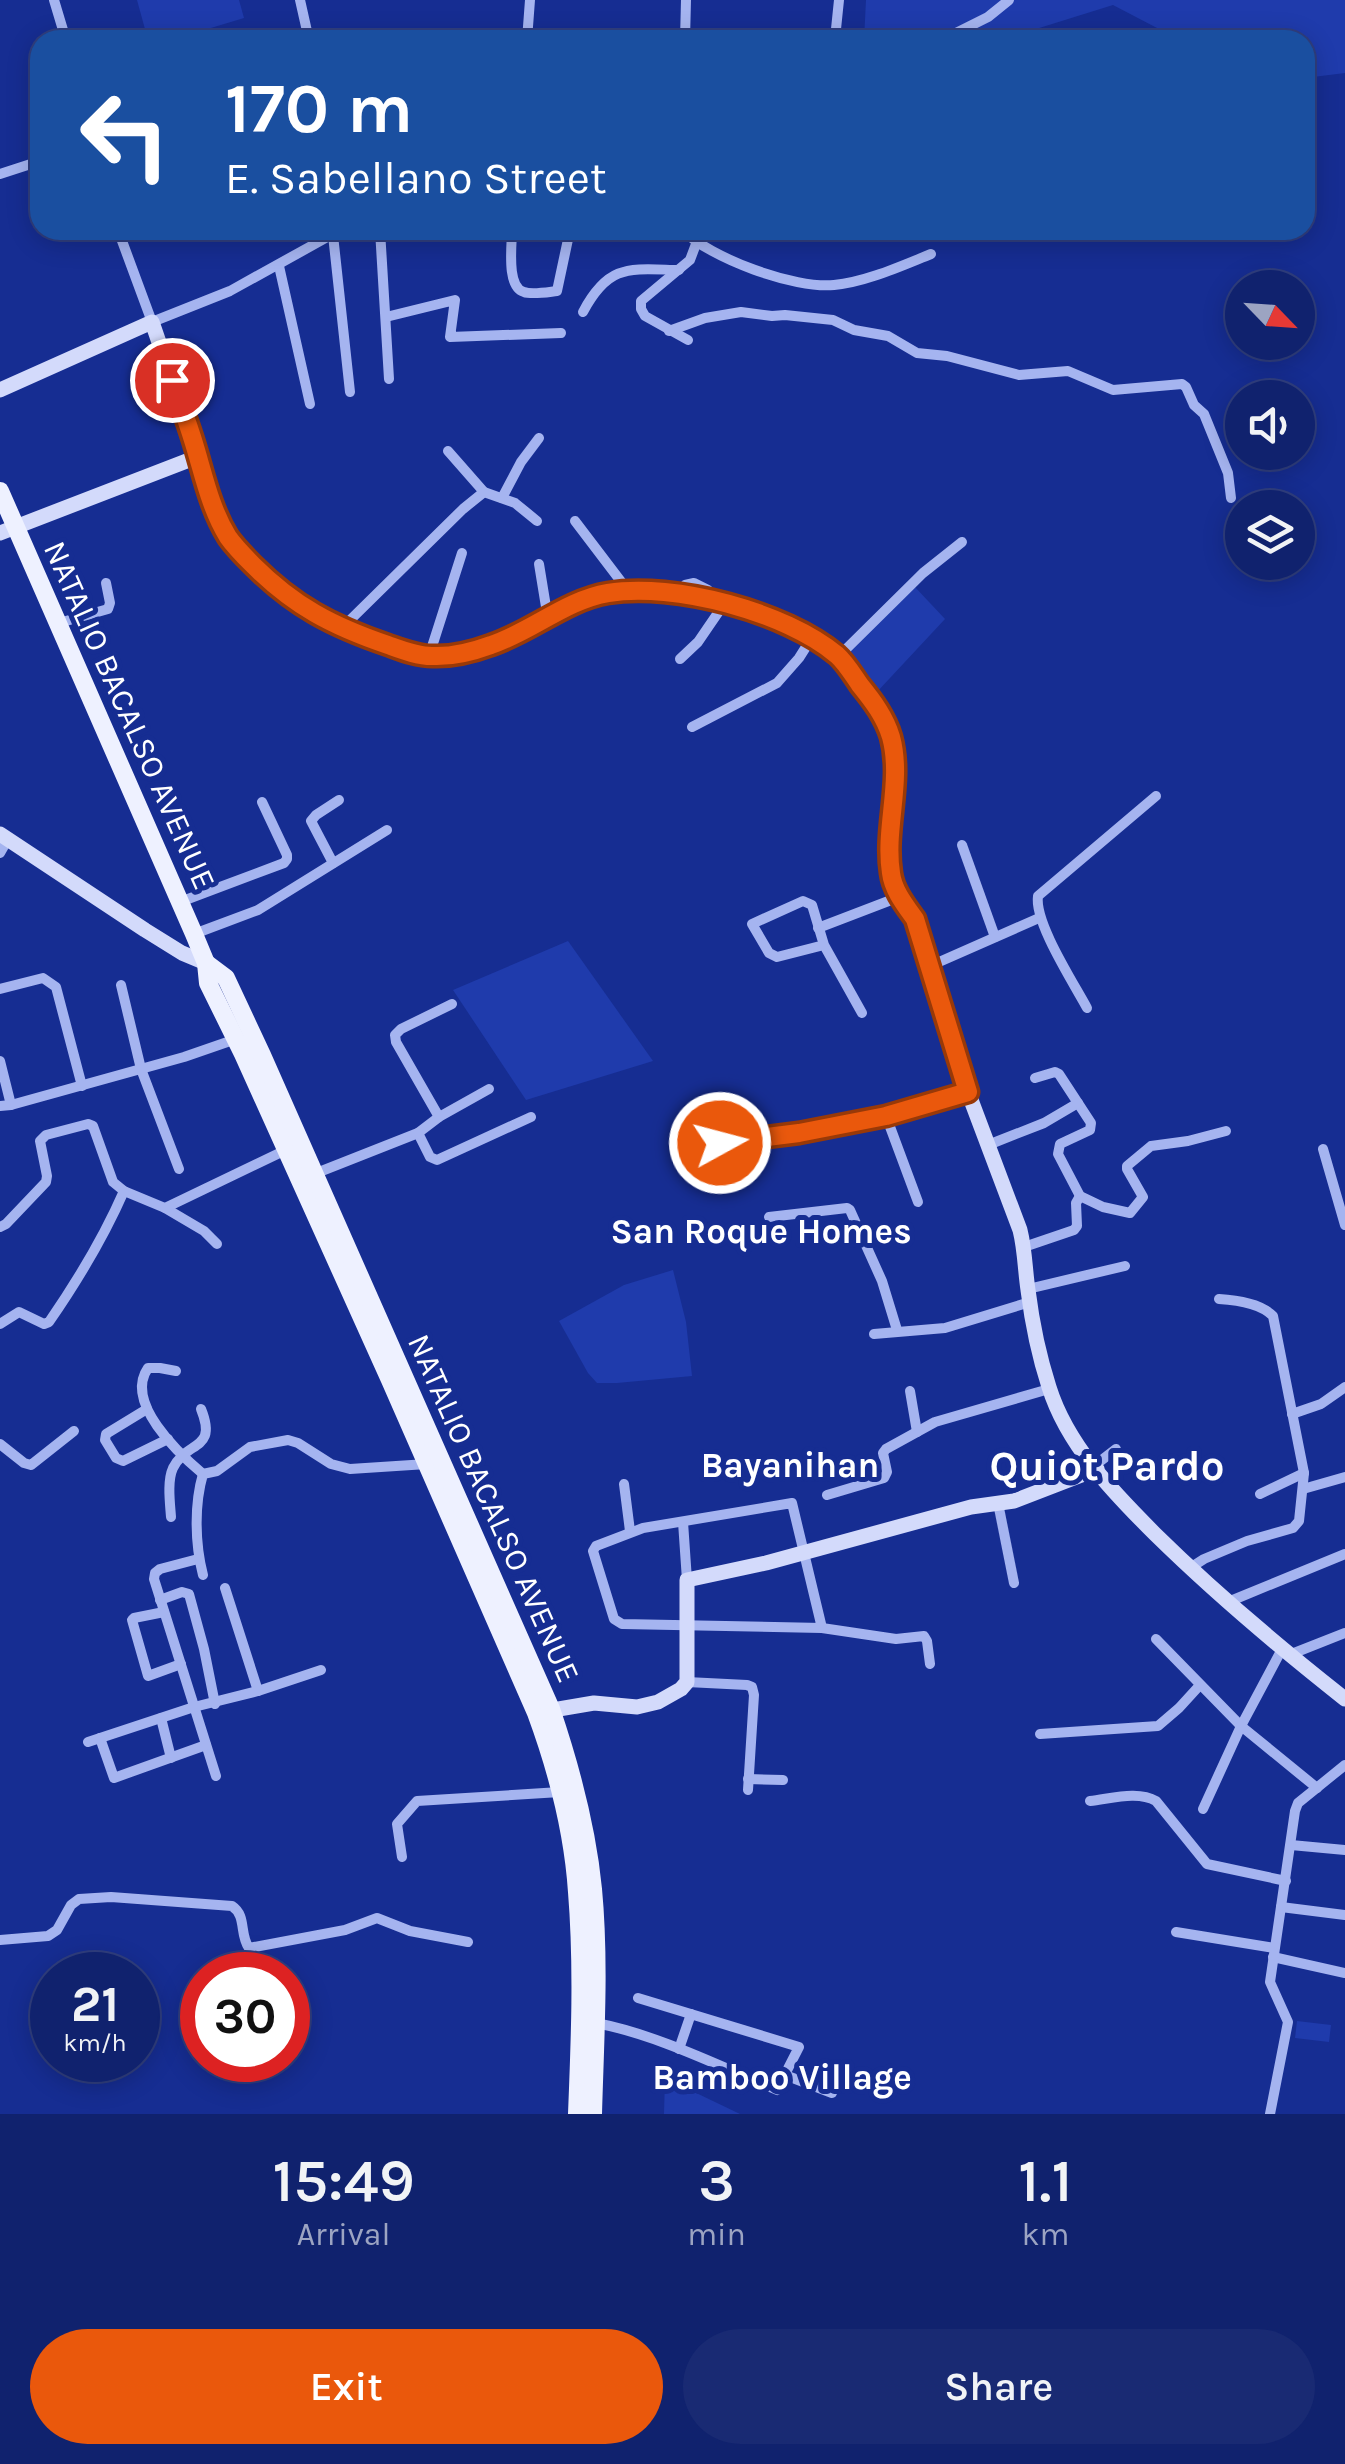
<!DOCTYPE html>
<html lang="en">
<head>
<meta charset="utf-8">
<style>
	:root { --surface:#10226e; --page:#192a73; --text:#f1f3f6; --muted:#9ca4c2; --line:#303f81; --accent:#ea580c }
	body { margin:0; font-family:Karla,sans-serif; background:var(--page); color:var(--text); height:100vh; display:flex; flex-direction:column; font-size:38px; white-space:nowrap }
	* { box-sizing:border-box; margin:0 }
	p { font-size:32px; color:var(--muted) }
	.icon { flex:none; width:55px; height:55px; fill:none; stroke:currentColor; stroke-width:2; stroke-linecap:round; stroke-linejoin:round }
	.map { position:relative; height:2114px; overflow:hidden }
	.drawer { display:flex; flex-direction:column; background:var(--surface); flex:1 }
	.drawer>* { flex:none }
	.hud { position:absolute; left:30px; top:30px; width:1285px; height:210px; border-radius:30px; box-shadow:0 5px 25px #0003,0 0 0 2px var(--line); background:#1a4fa0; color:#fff; overflow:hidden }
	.needle { width:65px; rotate:115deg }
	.buttons { position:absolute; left:1225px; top:270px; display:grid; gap:20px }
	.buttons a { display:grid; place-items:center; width:90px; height:90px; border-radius:50%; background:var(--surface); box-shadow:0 5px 25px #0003,0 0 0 2px var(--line); font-size:50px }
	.speed { position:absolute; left:30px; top:1952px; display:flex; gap:20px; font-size:50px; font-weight:700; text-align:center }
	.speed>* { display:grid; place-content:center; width:130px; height:130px; border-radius:50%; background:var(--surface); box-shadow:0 5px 25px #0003,0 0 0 2px var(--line); line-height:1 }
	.speed small { font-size:25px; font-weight:400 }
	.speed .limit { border:15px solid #d22; background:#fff; color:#111 }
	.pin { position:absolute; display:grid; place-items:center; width:85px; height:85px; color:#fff; margin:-42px; border:5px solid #fff; border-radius:50%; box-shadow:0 2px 10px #0007 }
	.me { position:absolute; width:110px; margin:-55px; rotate:83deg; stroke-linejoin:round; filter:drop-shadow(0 0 8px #0008) }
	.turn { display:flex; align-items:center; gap:35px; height:210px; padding:0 30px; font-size:45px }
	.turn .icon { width:130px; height:130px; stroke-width:2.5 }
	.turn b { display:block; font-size:70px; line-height:85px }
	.eta { display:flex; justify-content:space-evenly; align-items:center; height:170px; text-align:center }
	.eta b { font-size:60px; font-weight:600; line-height:70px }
	.button { display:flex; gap:20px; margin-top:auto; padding:20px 30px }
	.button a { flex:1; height:115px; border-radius:60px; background:var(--accent); color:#fff; font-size:40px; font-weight:600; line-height:115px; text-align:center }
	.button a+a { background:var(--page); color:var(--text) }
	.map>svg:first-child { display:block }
	.green { fill:#1f3bac }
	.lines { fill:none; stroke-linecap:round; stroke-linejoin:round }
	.street { stroke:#a5b4f0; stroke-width:10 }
	.secondary { stroke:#d3dafb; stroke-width:15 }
	.primary { stroke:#eef1ff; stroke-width:18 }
	.route-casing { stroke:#983908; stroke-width:25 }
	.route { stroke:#ea580c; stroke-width:18 }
	.labels { text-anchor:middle; stroke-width:10; stroke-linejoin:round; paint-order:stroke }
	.street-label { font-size:32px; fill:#fff; stroke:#162d92 }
	.neighbourhood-label { font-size:35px; font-weight:bold; fill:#fff; stroke:#162d92 }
	.district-label { font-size:42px; font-weight:bold; fill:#fff; stroke:#162d92 }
</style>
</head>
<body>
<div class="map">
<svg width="1345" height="2114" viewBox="0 0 1345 2114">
	<rect width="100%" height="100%" fill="#162d92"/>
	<!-- green -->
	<g class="green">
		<path d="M137,0H239L244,18L171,40H148Z"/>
		<path d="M866,0H1345V73L1305,78V40H1180L1113,5L1001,40H864Z"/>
		<path d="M914,586L945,619L876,693L847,655Z"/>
		<path d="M568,941L653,1061L526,1100L453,990Z"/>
		<path d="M673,1270L686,1322L692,1376L617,1383H597L588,1373L559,1321L624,1285Z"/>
		<path d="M1297,2021L1331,2025L1329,2042L1295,2038Z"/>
		<path d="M665,2078L740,2114H664Z"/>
	</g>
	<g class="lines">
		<!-- street -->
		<g class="street">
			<path d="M54,0L66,40"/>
			<path d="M300,0L309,40"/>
			<path d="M527,40L530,0"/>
			<path d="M685,40L686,0"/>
			<path d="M838,40L836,29L839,0"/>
			<path d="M942,40L988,17L1009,0"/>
			<path d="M0,174L40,161"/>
			<path d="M118,230L152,322L230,291L340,230"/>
			<path d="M380,230L389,379"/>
			<path d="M512,230C512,245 506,287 524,292C532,295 548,292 557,291L570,230"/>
			<path d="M683,230C709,258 795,289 834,285C866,282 901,266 931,254"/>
			<path d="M333,235L350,392"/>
			<path d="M279,266L310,404"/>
			<path d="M583,312C609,263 630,269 679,270"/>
			<path d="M386,317L455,300L450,337L561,333"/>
			<path d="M669,331L705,318L741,312L772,316L785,315L833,320L854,330L888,336L917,353L947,356L1019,375L1068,371L1113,390L1182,384L1186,387L1194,405L1204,414L1228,473L1231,498"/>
			<path d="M688,340L645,316L641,309V301L690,260L696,244"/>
			<path d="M448,451L484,492L515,503L537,521"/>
			<path d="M502,498L521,462L539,438"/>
			<path d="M575,521L629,592"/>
			<path d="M539,564L548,619"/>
			<path d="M677,595L685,585L694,583L708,590"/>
			<path d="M59,623L108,609L110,603L106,583"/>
			<path d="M343,627L463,509L484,492"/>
			<path d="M429,656L462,553"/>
			<path d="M839,656L923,573L962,542"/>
			<path d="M680,659L698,642L724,604"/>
			<path d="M692,727L777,683L799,658L811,639"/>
			<path d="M962,845L995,937"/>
			<path d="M0,853L8,839"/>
			<path d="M333,863L311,821L316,815L339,800"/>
			<path d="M180,902L284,863L287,859V855L262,802"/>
			<path d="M818,928L899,897"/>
			<path d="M194,934L258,910L387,830"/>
			<path d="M824,945L777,957L769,953L752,924L803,901L812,905L824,945L862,1013"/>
			<path d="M930,966L1039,918"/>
			<path d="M121,985L141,1069L179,1169"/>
			<path d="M0,989L43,978L56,987L82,1086"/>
			<path d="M1087,1008C1073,982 1034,922 1038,896L1156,796"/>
			<path d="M0,1061L11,1105"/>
			<path d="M1035,1078L1055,1072L1059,1074L1091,1123L1090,1130L1060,1144L1058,1154L1080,1196L1103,1207L1130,1213L1143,1197L1127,1169V1166L1151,1146L1188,1141L1226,1131"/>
			<path d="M0,1106L11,1105L184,1057L236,1039"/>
			<path d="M886,1116L918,1202"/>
			<path d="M439,1117L396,1042L395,1035L401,1029L452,1004"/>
			<path d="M418,1133L430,1157L437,1160L531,1117"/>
			<path d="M988,1145L1044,1123L1078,1103"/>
			<path d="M1323,1149L1345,1225"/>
			<path d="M680,1153C720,1143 761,1140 802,1132C858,1122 913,1108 968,1092"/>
			<path d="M314,1174L418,1133L439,1117L489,1089"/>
			<path d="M165,1208L204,1231L217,1244"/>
			<path d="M769,1217L847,1208L850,1210L882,1281L897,1330"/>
			<path d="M0,1227L6,1224L46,1182L47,1176L40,1141L46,1135L88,1124L93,1126L113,1182L124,1191L165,1208L290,1148"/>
			<path d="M1024,1247L1074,1230L1077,1226L1076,1203L1080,1196"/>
			<path d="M1028,1289L1125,1266"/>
			<path d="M0,1324L19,1312L44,1324L49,1322C78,1280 103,1239 124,1191"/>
			<path d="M874,1334L945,1328L1030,1302"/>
			<path d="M176,1371L160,1368H148C124,1402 178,1453 203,1474"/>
			<path d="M910,1391L917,1432"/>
			<path d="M147,1409L106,1434L105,1440L116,1458L123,1461L168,1439"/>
			<path d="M1292,1414L1321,1404L1345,1387"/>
			<path d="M0,1444L24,1463L31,1465L74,1431"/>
			<path d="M1094,1466L1116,1449"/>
			<path d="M624,1484L630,1531"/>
			<path d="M1303,1489L1345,1477"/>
			<path d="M1260,1494L1304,1473"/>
			<path d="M827,1495L884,1478L887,1472L883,1453L886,1449L935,1422L1049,1389"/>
			<path d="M998,1503L1014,1583"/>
			<path d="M171,1517C170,1503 167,1481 173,1468C187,1440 218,1451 201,1409"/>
			<path d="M683,1522L687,1580"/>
			<path d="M198,1559L160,1569L155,1573L154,1579L216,1776"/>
			<path d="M1190,1568L1204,1559L1247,1541L1293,1528L1299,1521L1304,1473L1273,1316C1260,1303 1237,1300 1219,1299"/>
			<path d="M203,1575C195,1544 194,1505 203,1474L217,1471L250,1447L288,1440L298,1443L331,1464L350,1469L427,1464"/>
			<path d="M225,1588L258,1691"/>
			<path d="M160,1600L182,1592L189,1594L204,1649L215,1704"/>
			<path d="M1228,1602L1345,1554"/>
			<path d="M164,1612L134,1618L132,1620L148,1676L181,1664"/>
			<path d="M822,1628L792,1503L643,1528L596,1546L593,1551L614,1619L622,1624L822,1628L896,1639L924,1636L927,1641L930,1664"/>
			<path d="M1156,1639L1241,1726L1317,1788"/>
			<path d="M1289,1655L1345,1633"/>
			<path d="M687,1682L747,1685L752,1687L754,1695L748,1790"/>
			<path d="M161,1718L171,1758"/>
			<path d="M1040,1734L1158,1726L1179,1708L1200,1685"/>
			<path d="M100,1738L114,1778L206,1745"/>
			<path d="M88,1742L194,1707L258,1691L321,1670"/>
			<path d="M748,1779L783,1780"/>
			<path d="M1090,1801C1110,1799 1138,1790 1156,1801L1207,1864L1286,1881"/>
			<path d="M1203,1809L1241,1726L1282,1649"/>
			<path d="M1291,1845L1345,1850"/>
			<path d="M402,1857L397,1824L417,1801L560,1792"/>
			<path d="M1281,1907L1345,1915"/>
			<path d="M1176,1932L1274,1948"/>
			<path d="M0,1940L48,1936L57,1930L71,1905L79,1899L111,1897L232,1906C247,1916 239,1934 249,1948L345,1930L377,1918L410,1931L468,1942"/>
			<path d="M1273,1957L1345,1973"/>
			<path d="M596,2023C658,2035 719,2066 777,2090L799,2047L638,1998"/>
			<path d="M679,2049L691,2014"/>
			<path d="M785,2075L832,2093"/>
			<path d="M1270,2114L1288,2022L1270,1982L1295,1811L1298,1803L1345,1765"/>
		</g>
		<!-- secondary -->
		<g class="secondary">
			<path d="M0,390L152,322L193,441L212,507L229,539L266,578L292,600L314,615L378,642L408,651L429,656L455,655L499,643L587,598L609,593L659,592L724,604L768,616L839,656L881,712L891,738L894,762L891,875L899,897L915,919L968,1092L1020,1230C1025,1250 1025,1270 1028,1290C1032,1322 1039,1356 1049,1387C1067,1445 1113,1492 1155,1534C1215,1593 1279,1647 1345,1699"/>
			<path d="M0,533L197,457"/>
			<path d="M0,834L145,930L182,953L206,963"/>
			<path d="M541,1712L594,1703L637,1707L658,1702L681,1689L687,1682V1580L766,1563L971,1507L1014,1501L1097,1469"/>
		</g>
		<!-- primary -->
		<g class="primary">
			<path d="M0,491L194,934L206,963L208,983L243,1054L390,1380L536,1713C557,1770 573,1831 577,1892C583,1966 580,2040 577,2114"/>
			<path d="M206,963L226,978L262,1055L551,1709C571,1768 587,1827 593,1889C600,1963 595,2040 593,2114"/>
		</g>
	</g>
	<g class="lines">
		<!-- route casing -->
		<g class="route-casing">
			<path id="route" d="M172,380C179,399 186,418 192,437C203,471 209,506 228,537C235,547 244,556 253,565C294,606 332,626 388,645C402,650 417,656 432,656C452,657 472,652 491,645C531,632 566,600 608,593C674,582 786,612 837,655C846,663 853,675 860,685C873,701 885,717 891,737C903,781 884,828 891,873C893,890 905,905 915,919L968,1092L886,1116L799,1133L720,1143"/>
		</g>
		<!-- route -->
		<use href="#route" class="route"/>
	</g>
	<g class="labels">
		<!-- street labels -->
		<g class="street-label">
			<text transform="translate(130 715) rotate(66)" y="11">NATALIO BACALSO AVENUE</text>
			<text transform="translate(494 1508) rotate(66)" y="11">NATALIO BACALSO AVENUE</text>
		</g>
		<!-- neighbourhood labels -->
		<g class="neighbourhood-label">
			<text x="761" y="1243">San Roque Homes</text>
			<text x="790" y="1477">Bayanihan</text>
			<text x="782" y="2089">Bamboo Village</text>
		</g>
		<!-- district labels -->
		<g class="district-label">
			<text x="1107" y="1480">Quiot Pardo</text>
		</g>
	</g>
</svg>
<div class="buttons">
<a><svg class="needle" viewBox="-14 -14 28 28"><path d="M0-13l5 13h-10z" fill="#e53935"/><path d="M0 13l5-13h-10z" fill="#9ca4c2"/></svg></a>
<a><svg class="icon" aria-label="sound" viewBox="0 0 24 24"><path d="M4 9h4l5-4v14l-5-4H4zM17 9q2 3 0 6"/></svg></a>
<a><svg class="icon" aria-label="layers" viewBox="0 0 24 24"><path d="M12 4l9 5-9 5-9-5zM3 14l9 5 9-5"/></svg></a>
</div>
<div class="speed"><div>21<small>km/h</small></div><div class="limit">30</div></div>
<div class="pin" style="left:172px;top:380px;background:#d93025"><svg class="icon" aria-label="arrive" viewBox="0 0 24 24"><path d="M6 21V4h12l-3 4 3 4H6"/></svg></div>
<svg class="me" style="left:720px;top:1143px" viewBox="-20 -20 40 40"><circle r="17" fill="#ea580c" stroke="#fff" stroke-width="3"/><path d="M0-11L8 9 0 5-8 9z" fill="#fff"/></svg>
<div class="hud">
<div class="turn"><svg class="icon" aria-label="left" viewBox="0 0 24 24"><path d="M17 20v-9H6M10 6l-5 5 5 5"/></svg><div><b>170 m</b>E. Sabellano Street</div></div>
</div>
</div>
<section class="drawer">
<div class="eta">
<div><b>15:49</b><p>Arrival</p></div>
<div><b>3</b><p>min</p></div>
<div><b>1.1</b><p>km</p></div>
</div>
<div class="button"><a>Exit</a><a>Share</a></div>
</section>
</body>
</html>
